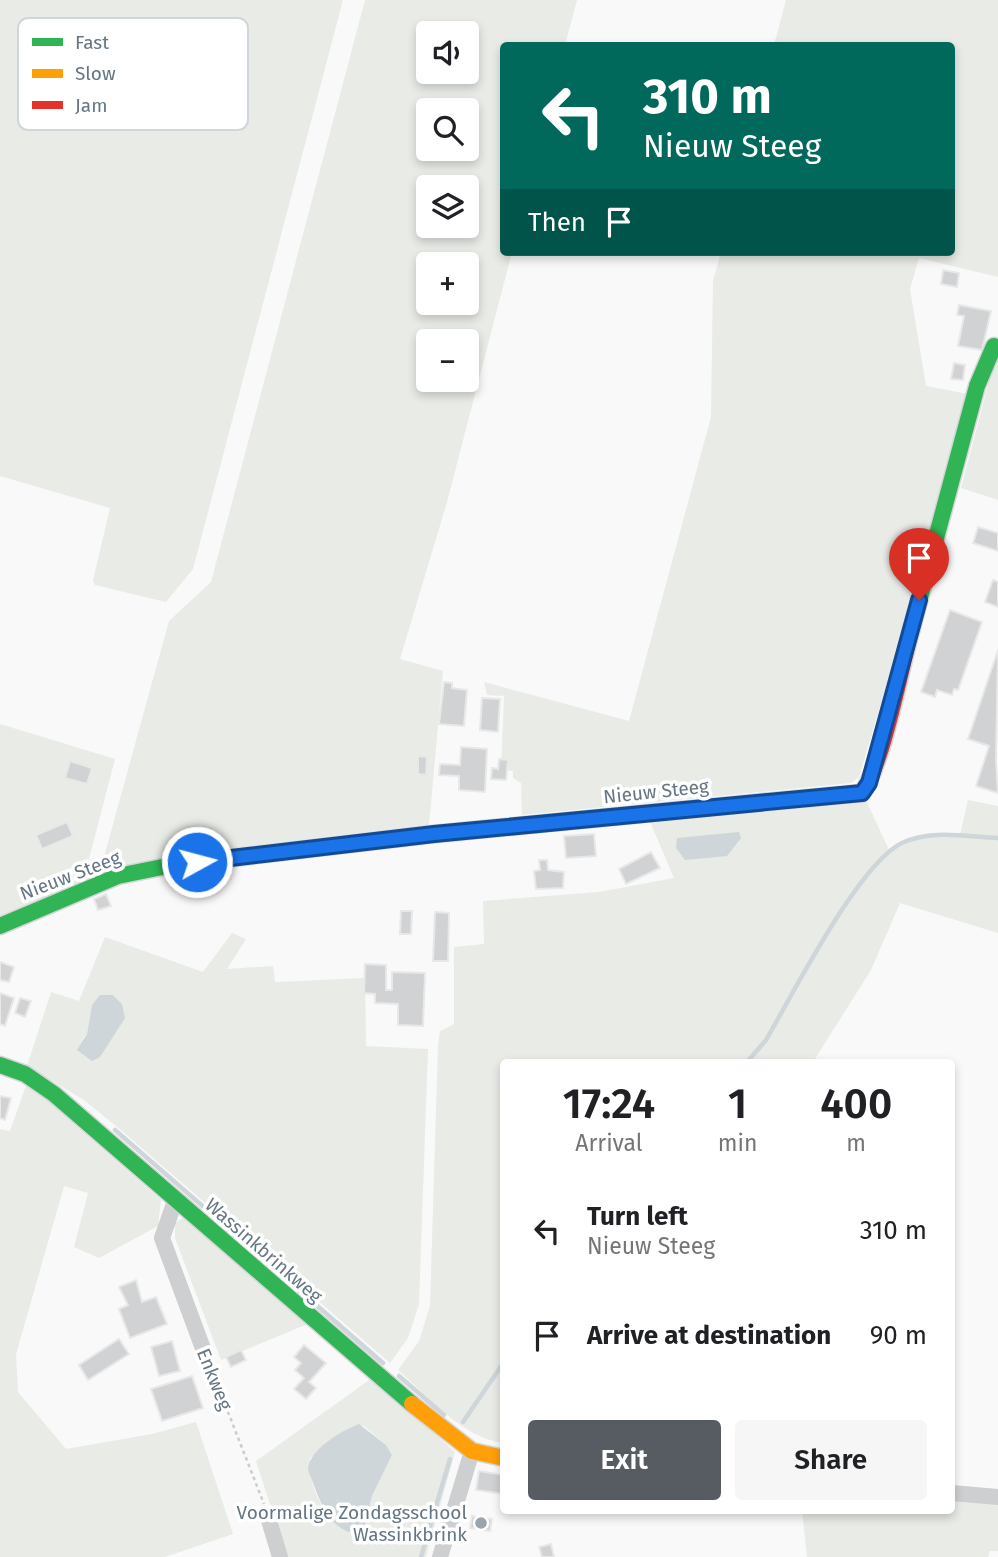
<!DOCTYPE html>
<html lang="en">
<head>
<meta charset="utf-8">
<style>
	:root { --surface:#fff; --page:#f6f6f6; --text:#202124; --muted:#757577; --accent:#565c61 }
	body { margin:0; font-family:"Fira Sans",sans-serif; background:var(--page); color:var(--text); height:100vh; display:flex; flex-direction:column; font-size:26px; white-space:nowrap }
	* { box-sizing:border-box; margin:0 }
	p { font-size:23px; color:var(--muted) }
	.icon { flex:none; width:38px; height:38px; fill:none; stroke:currentColor; stroke-width:2; stroke-linecap:round; stroke-linejoin:round }
	.map { position:relative; flex:1; overflow:hidden }
	.drawer { position:absolute; left:500px; top:1059px; width:455px; height:455px; display:flex; flex-direction:column; background:var(--surface); border-radius:7px; box-shadow:0 4px 10px #0003 }
	.drawer>* { flex:none }
	.hud { position:absolute; left:500px; top:42px; width:455px; height:214px; border-radius:7px; box-shadow:0 4px 10px #0003; background:#00695c; color:#fff; overflow:hidden }
	.buttons { position:absolute; left:416px; top:21px; display:grid; gap:14px }
	.buttons a { display:grid; place-items:center; width:63px; height:63px; border-radius:7px; background:var(--surface); box-shadow:0 4px 10px #0003; font-size:35px }
	.pin { position:absolute; display:grid; place-items:center; width:60px; height:60px; color:#fff; margin:-72px -30px; border-radius:50% 50% 50% 0; rotate:-45deg; box-shadow:0 0 7px #0007 }
	.pin .icon { rotate:45deg }
	.me { position:absolute; width:77px; margin:-38px; rotate:83deg; stroke-linejoin:round; filter:drop-shadow(0 0 5px #0008) }
	.turn { display:flex; align-items:center; gap:24px; height:147px; padding:0 28px; font-size:32px }
	.turn .icon { width:91px; height:91px; stroke-width:2.5 }
	.turn b { display:block; font-size:49px; line-height:60px }
	.then { display:flex; align-items:center; height:66px; padding:0 28px; background:#0003; gap:14px; font-size:26px }
	.eta { display:flex; justify-content:space-evenly; align-items:center; height:119px; text-align:center }
	.eta b { font-size:42px; font-weight:600; line-height:49px }
	.cta { display:flex; gap:14px; margin-top:auto; padding:14px 28px }
	.cta a { flex:1; height:80px; border-radius:7px; background:var(--accent); color:#fff; font-size:28px; font-weight:600; line-height:80px; text-align:center }
	.cta a+a { background:var(--page); color:var(--text) }
	ul { padding:0; list-style:none }
	li { display:flex; align-items:center; gap:21px; height:105px; padding:0 28px }
	li div { flex:1 }
	li b { display:block; font-size:26px }
	li em { font-style:normal }
	.map>svg:first-child { display:block }
	.green { fill:#e8ebe6; fill-rule:evenodd }
	.water { fill:#ced6d9 }
	.lines { fill:none; stroke-linecap:round; stroke-linejoin:round }
	.stream { stroke:#ced6d9; stroke-width:4.5 }
	.building { fill:#d0d2d3; stroke:#e8e8e8; stroke-width:2 }
	.fast-casing { stroke:#d5d6d7; stroke-width:19 }
	.slow-casing { stroke:#d5d6d7; stroke-width:19 }
	.jam-casing { stroke:#d5d6d7; stroke-width:19 }
	.path { stroke:#cbcccd; stroke-width:2.5; stroke-dasharray:3.5 3.5; stroke-linecap:butt }
	.street { stroke:#cecfd0; stroke-width:16 }
	.fast { stroke:#30b455; stroke-width:16 }
	.slow { stroke:#ff9f0a; stroke-width:16 }
	.jam { stroke:#e5322d; stroke-width:16 }
	.route-casing { stroke:#114b97; stroke-width:18 }
	.route { stroke:#1a73e8; stroke-width:12 }
	.poi-dot { fill:#99a4ac; stroke:#fff; stroke-width:2.5 }
	.labels { text-anchor:middle; stroke-width:7; stroke-linejoin:round; paint-order:stroke }
	.street-label { font-size:19px; fill:#657683; stroke:#fff }
	.poi-label { font-size:19px; fill:#657683; stroke:#fff; text-anchor:end }
	.key { fill:#fff; stroke:#d1d6da; stroke-width:2 }
	.key-label { font-size:19px; fill:#657683 }
</style>
</head>
<body>
<div class="map">
<svg width="998" height="1557" viewBox="0 0 998 1557">
	<rect width="100%" height="100%" fill="#f9f9f9"/>
	<!-- green -->
	<g class="green">
		<path d="M0,0H343L193,569L166,602L95,585L93,580L110,508L0,476Z"/>
		<path d="M365,0H577L565,45L504,46V252H512L447,502L400,659L443,671L429,825L99,875L169,621L211,582ZM429,33H467V72H429ZM429,110H467V149H429ZM429,187H467V226H429ZM429,264H467V303H429ZM429,341H467V380H429Z"/>
		<path d="M786,0H998V277L919,258L910,289L926,386L973,395L859,777L851,783L522,815L521,783L513,778V771L501,770L504,696L487,695L484,682L629,721L711,417L713,281L721,252H952V46L774,45Z"/>
		<path d="M998,347V500L961,488Z"/>
		<path d="M0,724L115,759L83,882L0,917Z"/>
		<path d="M864,796L890,852L925,834L960,835L968,800L998,806V933L900,903L871,970L813,1062H504V1443C462,1438 429,1397 398,1370L419,1341L430,1306L438,1046L440,1031L454,1024V947L484,944L483,901L599,892L674,878L648,817Z"/>
		<path d="M232,933L246,939L227,969L273,966L275,982L365,978L366,1046L428,1049L419,1304L408,1338L390,1363L122,1131L84,1100L27,1066L51,992L79,1001L105,937L203,972ZM113,995L122,1004L79,1043L87,1034L92,1005Z"/>
		<path d="M27,1083L161,1200L158,1226L99,1258L74,1247L88,1193L64,1186L16,1354L18,1392L66,1449L152,1434L196,1422L233,1534L165,1557H0V1129L10,1131Z"/>
		<path d="M186,1216L310,1323L221,1360L175,1238V1223Z"/>
		<path d="M372,1378L455,1452L426,1557H287L256,1461ZM354,1426H364L386,1445L392,1455L372,1496L365,1525L342,1529C324,1517 306,1480 310,1458Z"/>
		<path d="M952,1498L998,1502V1551H990L988,1557H807L802,1510H952Z"/>
	</g>
	<!-- water -->
	<g class="water">
		<path d="M739,832L741,838L727,856L685,860L676,848L677,838Z"/>
		<path d="M100,995H113L122,1004L125,1018L100,1057L92,1061L77,1050L87,1034L92,1005Z"/>
		<path d="M359,1424L386,1445L392,1455L372,1496L365,1525L349,1532C325,1524 317,1492 308,1470C308,1450 341,1431 359,1424Z"/>
	</g>
	<g class="lines">
		<!-- stream -->
		<g class="stream">
			<path d="M747,1062L766,1040C793,994 859,863 902,843C931,829 967,837 998,838"/>
			<path d="M115,1130L383,1363"/>
			<path d="M399,1376L444,1415"/>
			<path d="M463,1422L504,1362"/>
			<path d="M421,1557L450,1459"/>
		</g>
	</g>
	<!-- building -->
	<g class="building">
		<path d="M943,270L959,273L957,287L941,284Z"/>
		<path d="M959,305L991,311L982,350L958,346L964,316L957,315Z"/>
		<path d="M954,363L965,365L963,380L951,379Z"/>
		<path d="M978,527L998,533V551L973,543Z"/>
		<path d="M993,580L998,582V607L985,602Z"/>
		<path d="M950,610L982,622L958,690L954,689L952,695L937,690L935,697L921,692Z"/>
		<path d="M998,650L996,760L998,793L976,786L989,746L968,739Z"/>
		<path d="M444,682L452,683V688L467,690L464,726L439,724Z"/>
		<path d="M482,698L500,699L498,732L480,730Z"/>
		<path d="M461,747L487,749L485,792L459,790V776L439,775L440,764L460,765Z"/>
		<path d="M418,756L427,757L426,775L418,774Z"/>
		<path d="M499,759L508,760L506,780L491,779L492,768L498,769Z"/>
		<path d="M70,761L92,768L87,784L65,778Z"/>
		<path d="M67,822L73,836L42,849L36,835Z"/>
		<path d="M594,834L596,856L566,858L564,836Z"/>
		<path d="M651,852L660,868L626,884L619,869Z"/>
		<path d="M539,860H547L548,870L564,872L563,888L536,889L534,871L540,870Z"/>
		<path d="M106,894L111,906L98,910L94,899Z"/>
		<path d="M401,911H412L411,934H400Z"/>
		<path d="M435,912L449,913L448,961H433Z"/>
		<path d="M0,962L14,967L9,982L0,980Z"/>
		<path d="M365,964L386,965V990H392V972L425,973L423,1026L398,1025V1004L375,1003V994L364,993Z"/>
		<path d="M0,993L14,998L5,1026L0,1024Z"/>
		<path d="M20,998L31,1001L25,1017L15,1013Z"/>
		<path d="M0,1096L11,1098L5,1120L0,1118Z"/>
		<path d="M136,1280L142,1302L156,1297L167,1324L130,1338L119,1309L128,1305L119,1287Z"/>
		<path d="M119,1339L129,1354L88,1380L79,1365Z"/>
		<path d="M172,1341L180,1371L159,1376L151,1347Z"/>
		<path d="M304,1345L326,1363L309,1382L316,1388L306,1399L294,1389L304,1378L295,1370L301,1363L294,1357Z"/>
		<path d="M241,1350L246,1360L231,1367L226,1357Z"/>
		<path d="M192,1376L203,1408L162,1421L151,1389Z"/>
		<path d="M479,1471L504,1475V1494L476,1490Z"/>
		<path d="M472,1516L492,1519L490,1531L470,1528Z"/>
		<path d="M551,1544L554,1557H542L539,1547Z"/>
	</g>
	<g class="lines">
		<!-- fast casing -->
		<g class="fast-casing">
			<g id="fast">
				<path d="M911,631L977,386L994,346"/>
				<path d="M0,926L118,876L172,865L434,834L765,802"/>
				<path d="M0,1065L25,1074L54,1094L412,1404"/>
			</g>
		</g>
		<!-- slow casing -->
		<g class="slow-casing">
			<path id="slow" d="M412,1404L472,1451L504,1458"/>
		</g>
		<!-- jam casing -->
		<g class="jam-casing">
			<path id="jam" d="M765,802L862,793C883,763 900,671 911,631"/>
		</g>
		<!-- path -->
		<path class="path" d="M210,1366L264,1504"/>
		<!-- street -->
		<g class="street">
			<path d="M175,1201L162,1238L205,1354"/>
			<path d="M952,1493L998,1497"/>
			<path d="M268,1517L280,1557"/>
			<path d="M440,1557L472,1451"/>
		</g>
		<!-- fast -->
		<use href="#fast" class="fast"/>
		<!-- slow -->
		<use href="#slow" class="slow"/>
		<!-- jam -->
		<use href="#jam" class="jam"/>
	</g>
	<g class="lines">
		<!-- route casing -->
		<g class="route-casing">
			<path id="route" d="M197,862L434,834L862,793L869,783L919,600"/>
		</g>
		<!-- route -->
		<use href="#route" class="route"/>
	</g>
	<!-- markers -->
	<circle class="poi-dot" cx="481" cy="1523" r="7"/>
	<g class="labels">
		<!-- street labels -->
		<g class="street-label">
			<text transform="translate(656 791) rotate(-6)" y="7">Nieuw Steeg</text>
			<text transform="translate(70 875) rotate(-21)" y="7">Nieuw Steeg</text>
			<text transform="translate(264 1250) rotate(41)" y="7">Wassinkbrinkweg</text>
			<text transform="translate(215 1379) rotate(68)" y="7">Enkweg</text>
		</g>
		<!-- poi labels -->
		<g class="poi-label">
			<text x="467" y="1519">Voormalige Zondagsschool<tspan x="467" dy="22">Wassinkbrink</tspan></text>
		</g>
	</g>
	<!-- legend -->
	<rect x="18" y="18" width="230" height="112" rx="10" class="key"/>
	<rect x="32" y="38" width="31" height="8" fill="#30b455"/>
	<rect x="32" y="69" width="31" height="9" fill="#ff9f0a"/>
	<rect x="32" y="101" width="31" height="8" fill="#e5322d"/>
	<g class="key-label">
		<text x="75" y="49">Fast</text>
		<text x="75" y="80">Slow</text>
		<text x="75" y="112">Jam</text>
	</g>
</svg>
<div class="buttons">
<a><svg class="icon" aria-label="sound" viewBox="0 0 24 24"><path d="M4 9h4l5-4v14l-5-4H4zM17 9q2 3 0 6"/></svg></a>
<a><svg class="icon" aria-label="search" viewBox="0 0 24 24"><circle cx="10" cy="10" r="6"/><path d="M15 15l6 6"/></svg></a>
<a><svg class="icon" aria-label="layers" viewBox="0 0 24 24"><path d="M12 4l9 5-9 5-9-5zM3 14l9 5 9-5"/></svg></a>
<a>+</a>
<a>−</a>
</div>
<div class="pin" style="left:919px;top:600px;background:#d93025"><svg class="icon" aria-label="arrive" viewBox="0 0 24 24"><path d="M6 21V4h12l-3 4 3 4H6"/></svg></div>
<svg class="me" style="left:197px;top:862px" viewBox="-20 -20 40 40"><circle r="17" fill="#1a73e8" stroke="#fff" stroke-width="3"/><path d="M0-11L8 9 0 5-8 9z" fill="#fff"/></svg>
<div class="hud">
<div class="turn"><svg class="icon" aria-label="left" viewBox="0 0 24 24"><path d="M17 20v-9H6M10 6l-5 5 5 5"/></svg><div><b>310 m</b>Nieuw Steeg</div></div>
<div class="then">Then<svg class="icon" aria-label="arrive" viewBox="0 0 24 24"><path d="M6 21V4h12l-3 4 3 4H6"/></svg></div>
</div>
<section class="drawer">
<div class="eta">
<div><b>17:24</b><p>Arrival</p></div>
<div><b>1</b><p>min</p></div>
<div><b>400</b><p>m</p></div>
</div>
<ul>
<li><svg class="icon" aria-label="left" viewBox="0 0 24 24"><path d="M17 20v-9H6M10 6l-5 5 5 5"/></svg><div><b>Turn left</b><p>Nieuw Steeg</p></div><em>310 m</em></li>
<li><svg class="icon" aria-label="arrive" viewBox="0 0 24 24"><path d="M6 21V4h12l-3 4 3 4H6"/></svg><div><b>Arrive at destination</b></div><em>90 m</em></li>
</ul>
<div class="cta"><a>Exit</a><a>Share</a></div>
</section>
</div>
</body>
</html>
